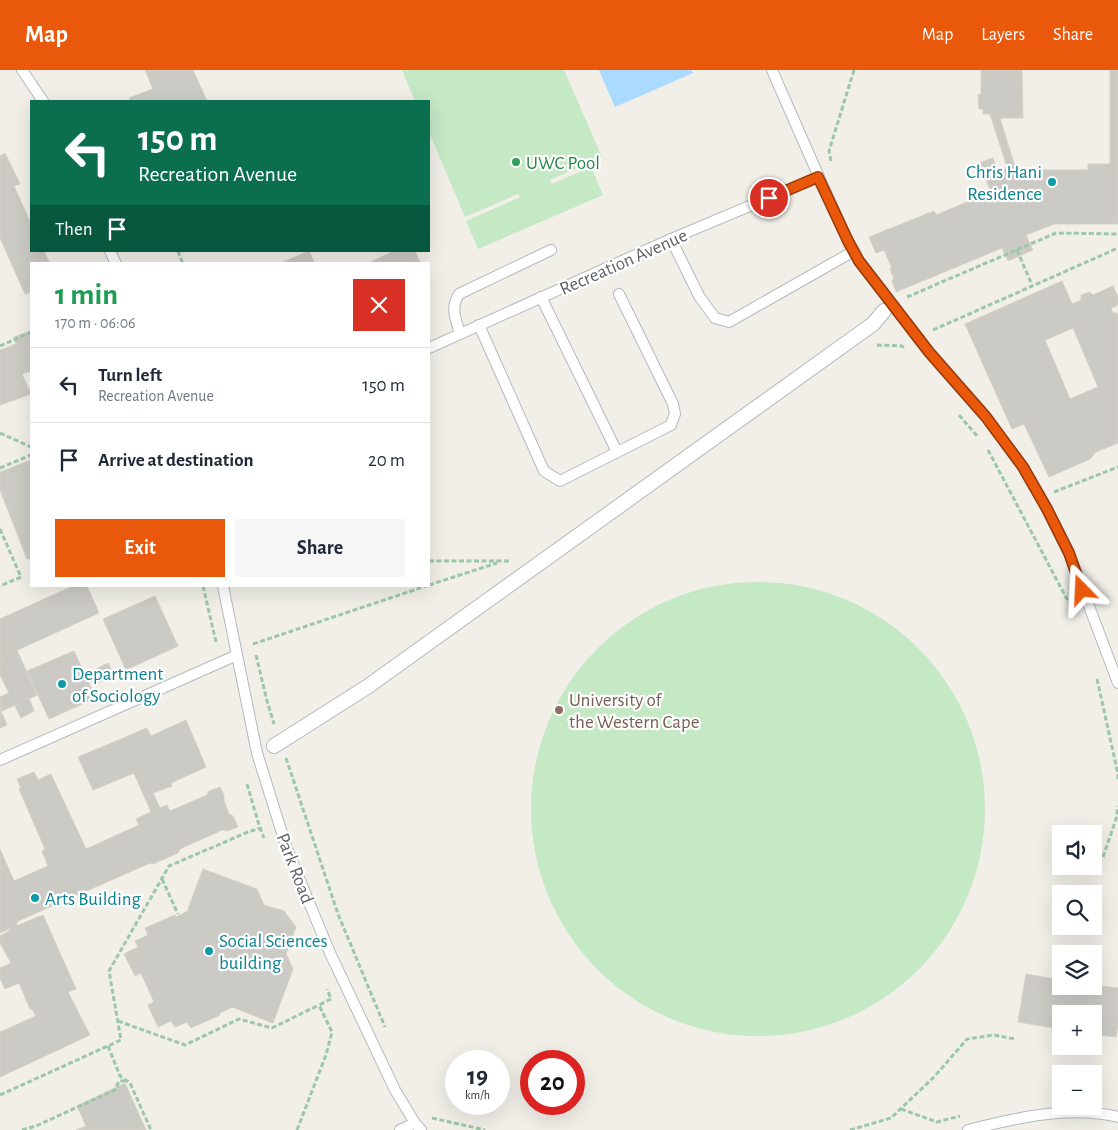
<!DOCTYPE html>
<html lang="en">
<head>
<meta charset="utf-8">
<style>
	:root { --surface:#fff; --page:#f6f6f7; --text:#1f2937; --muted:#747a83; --line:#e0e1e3; --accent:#ea580c }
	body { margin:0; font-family:"Alegreya Sans",sans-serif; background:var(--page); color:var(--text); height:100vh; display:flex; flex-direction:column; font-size:19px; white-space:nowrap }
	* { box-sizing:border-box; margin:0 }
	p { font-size:16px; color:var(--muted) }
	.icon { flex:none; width:28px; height:28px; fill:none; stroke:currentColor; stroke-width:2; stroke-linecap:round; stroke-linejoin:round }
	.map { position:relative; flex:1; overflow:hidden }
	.details { position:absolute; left:30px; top:192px; width:400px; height:325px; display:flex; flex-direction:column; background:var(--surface); border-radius:0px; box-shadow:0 5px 20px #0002 }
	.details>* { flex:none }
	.banner { position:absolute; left:30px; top:30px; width:400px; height:152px; border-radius:0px; box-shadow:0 5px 20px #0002; background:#0b6e4f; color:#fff; overflow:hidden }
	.fabs { position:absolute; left:1052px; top:755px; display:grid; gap:10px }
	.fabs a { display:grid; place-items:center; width:50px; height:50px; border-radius:0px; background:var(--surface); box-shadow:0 5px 20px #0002; font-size:25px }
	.speed { position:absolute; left:445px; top:980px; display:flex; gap:10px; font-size:25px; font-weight:700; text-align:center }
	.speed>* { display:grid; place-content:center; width:65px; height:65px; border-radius:50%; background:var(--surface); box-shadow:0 5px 20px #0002; line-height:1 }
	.speed small { font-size:12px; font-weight:400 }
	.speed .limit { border:8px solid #d22; background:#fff; color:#111 }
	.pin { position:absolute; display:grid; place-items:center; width:42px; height:42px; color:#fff; margin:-21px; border:2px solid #fff; border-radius:50%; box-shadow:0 1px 5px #0007 }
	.me { position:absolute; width:55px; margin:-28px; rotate:339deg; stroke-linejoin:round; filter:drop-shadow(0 0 4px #0008) }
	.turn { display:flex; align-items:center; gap:18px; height:105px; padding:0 25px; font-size:22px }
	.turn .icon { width:65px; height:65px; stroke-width:2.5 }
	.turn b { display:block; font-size:35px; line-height:42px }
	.then { display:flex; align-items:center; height:48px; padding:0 25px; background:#0003; gap:10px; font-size:19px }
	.round { display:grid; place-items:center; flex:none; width:52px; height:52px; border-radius:0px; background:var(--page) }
	.overview { display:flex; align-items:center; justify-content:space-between; height:85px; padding:0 25px }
	h1 { font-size:30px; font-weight:700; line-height:38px; color:#1e9e55 }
	.action { display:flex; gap:10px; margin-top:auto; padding:10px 25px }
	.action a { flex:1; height:58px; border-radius:0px; background:var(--accent); color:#fff; font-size:20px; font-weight:700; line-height:58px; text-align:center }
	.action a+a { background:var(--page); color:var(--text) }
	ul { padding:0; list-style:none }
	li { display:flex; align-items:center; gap:15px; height:75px; padding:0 25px; border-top:1px solid var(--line) }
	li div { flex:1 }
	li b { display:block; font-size:19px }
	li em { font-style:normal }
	header { display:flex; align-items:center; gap:30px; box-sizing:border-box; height:70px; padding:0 25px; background:var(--accent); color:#fff }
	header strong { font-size:24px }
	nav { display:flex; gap:28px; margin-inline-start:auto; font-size:18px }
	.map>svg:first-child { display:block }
	.green { fill:#c5e8c5 }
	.water { fill:#aadaff }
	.building { fill:#cccac5; stroke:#d6d1c6; fill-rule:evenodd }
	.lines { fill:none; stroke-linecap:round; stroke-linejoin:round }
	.service-casing { stroke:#b5b8bc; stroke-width:12 }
	.pedestrian-casing { stroke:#b5b8bc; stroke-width:16 }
	.path { stroke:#9cc7a9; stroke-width:3; stroke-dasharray:5 2.5; stroke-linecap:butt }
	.service { stroke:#fff; stroke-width:10 }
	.pedestrian { stroke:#fff; stroke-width:14 }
	.route-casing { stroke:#983908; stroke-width:12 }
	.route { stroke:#ea580c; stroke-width:9 }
	.leisure-dot { fill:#2e9e5b; stroke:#fff; stroke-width:2 }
	.culture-dot { fill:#0f9aa8; stroke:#fff; stroke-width:2 }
	.education-dot { fill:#8d6e63; stroke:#fff; stroke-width:2 }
	.labels { text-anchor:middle; stroke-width:4.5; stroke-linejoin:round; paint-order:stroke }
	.leisure-label { font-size:19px; fill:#27864d; stroke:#fff; text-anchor:start }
	.culture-label { font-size:19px; fill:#0d838f; stroke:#fff; text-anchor:start }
	.street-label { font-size:19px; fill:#5f6368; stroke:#fff }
	.education-label { font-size:19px; fill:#785e54; stroke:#fff; text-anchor:start }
</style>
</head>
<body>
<header>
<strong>Map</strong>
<nav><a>Map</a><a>Layers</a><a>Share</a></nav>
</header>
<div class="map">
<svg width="1118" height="1060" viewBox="0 0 1118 1060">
	<rect width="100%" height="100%" fill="#f1efe8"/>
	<!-- green -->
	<g class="green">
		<path d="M402,0H564L602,87L550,110L552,114L591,97L603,125L478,179L466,151L520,127L518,124L465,147L429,62V31H415Z"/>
		<circle cx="758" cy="739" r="227"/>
	</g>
	<!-- water -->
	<path class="water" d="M599,0H691L693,3L615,37Z"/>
	<!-- building -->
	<g class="building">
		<path d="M145,0H193L207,31H131L129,28L153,19Z"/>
		<path d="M981,0H1022L1023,48H1000L1014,94H1016L1018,100H1088V94H1110V0H1118V154H1054L1026,165L1033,180L1008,191L1002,178L896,222L892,210L894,209L890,199L892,198L884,180L876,183L869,167L934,141L936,145L991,122L979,93L993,88L998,101L1007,97L990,44H983V39H979L978,25L981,24Z"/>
		<path d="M5,83L20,114L14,116L31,154V181H44L50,194H31V222L25,224L0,168V86Z"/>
		<path d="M309,181L315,194H284L283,192Z"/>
		<path d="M394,181H415L421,194H366Z"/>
		<path d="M1062,211L1072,234L1081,230V225L1090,222L1093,225L1113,216L1118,227V235L1111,238L1113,243H1117L1118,246V373L1096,382L1090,389L1049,407L1024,354L1012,359L965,254ZM1073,258L1098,317L1070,329L1045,270Z"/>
		<path d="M31,261V301L22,304L31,324L0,335V280L16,274L14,267Z"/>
		<path d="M31,390V488L27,489L0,420V402Z"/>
		<path d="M73,516H87L99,543L0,588V549Z"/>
		<path d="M155,526L178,576L126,600L103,549Z"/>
		<path d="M17,580L37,625L2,641L0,637V627L9,623L0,605V588Z"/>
		<path d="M74,581L96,628L49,649L27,601Z"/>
		<path d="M108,593L115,606L93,615L88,603Z"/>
		<path d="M29,628L34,641L21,648L14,634Z"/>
		<path d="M0,639L7,655L0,658Z"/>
		<path d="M186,650L206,697L171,713L172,716L153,723L160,738L167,735L170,741L207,725L209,721L220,717L224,725V731L229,744L233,746L238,757L227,761L222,760L180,779L178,783L153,794L150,793L18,851L16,856L43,845L76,919L68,922L90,965L0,1007V962L36,946L32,939H30L19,913L5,919L0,908V898L11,893L0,873V866L9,861L11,858L0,863V779L14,811L48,796L42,781L45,779L19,719L21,718L17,709L34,702L38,710L51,704L86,779L139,755L136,749L151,742L134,703L93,720L78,687L147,658L151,666Z"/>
		<path d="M203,799L257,819L264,835L284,841L296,857L286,884L293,899L273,953L232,937L220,943V945L191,958L187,952L175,957L171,951L158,957L148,935L154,932L141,903L135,906L124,884L138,877L135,871L148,865L145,858L175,845L176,847L188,841V839Z"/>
		<path d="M1026,904L1061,910V916H1094V915L1118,918V954L1116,967L1094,964V944H1061V959L1018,952Z"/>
		<path d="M125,1013L146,1060H76L86,1056L77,1036Z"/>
	</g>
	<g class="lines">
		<!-- service casing -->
		<g class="service-casing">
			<g id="service">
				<path d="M22,0L43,31"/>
				<path d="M772,0L819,107L848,171L859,191L929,282L986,347L1023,397L1047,439L1069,483L1118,613"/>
				<path d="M671,169L699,226L715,248L729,252L854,181"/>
				<path d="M110,181L116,194"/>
				<path d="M541,227L617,382"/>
				<path d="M479,255L544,401L560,411L671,355L675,344L673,334L619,224"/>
				<path d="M460,264C456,249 450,238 459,224L551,180"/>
				<path d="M429,278L671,169L819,107"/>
				<path d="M223,516L257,683L287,779L330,883L395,1020L415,1053L421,1060"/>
				<path d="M0,690L237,585"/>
				<path d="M400,1060L415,1053"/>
				<path d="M968,1060C1015,1048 1071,1035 1118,1047"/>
			</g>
		</g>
		<!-- pedestrian casing -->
		<g class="pedestrian-casing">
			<path id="pedestrian" d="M274,676L367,617L873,254L884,241"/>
		</g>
		<!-- path -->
		<g class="path">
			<path d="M831,91L829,81L854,0"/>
			<path d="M1017,180L1032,215"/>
			<path d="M178,181L183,194"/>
			<path d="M907,227L1056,163L1118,164"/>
			<path d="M933,260L1118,178"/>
			<path d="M877,275L902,276L904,278"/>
			<path d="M0,276L31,262"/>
			<path d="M959,345L978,367"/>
			<path d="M0,363L31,377"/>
			<path d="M988,380L1069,533"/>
			<path d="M0,398L31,385"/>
			<path d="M1054,422L1118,397"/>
			<path d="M0,459L21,507L0,516"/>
			<path d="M429,491H511"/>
			<path d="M429,515L497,493"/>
			<path d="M203,516L216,572"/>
			<path d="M253,574L426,516"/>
			<path d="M256,585L267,631L274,654"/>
			<path d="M1097,609L1118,704V710"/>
			<path d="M286,688L338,844L385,957"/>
			<path d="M247,714L259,755L264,768"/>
			<path d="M1103,787L1116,749L1118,736"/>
			<path d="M162,809L178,844"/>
			<path d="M118,951L185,975L239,949L272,958L319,935"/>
			<path d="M108,976L120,1006L130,1013L151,1060"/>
			<path d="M0,1025L121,970L109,901L169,796L248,762L261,758"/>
			<path d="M901,1039L937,1052L960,1046"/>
			<path d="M432,1048L485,1060"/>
			<path d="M22,1060L36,1056L115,1020L119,1011H127"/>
			<path d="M297,1060L326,985L332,962L319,935L331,929L327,919"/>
			<path d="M850,1060L891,1048L934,1007L967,969L994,965L1015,969"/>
		</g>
		<!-- service -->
		<use href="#service" class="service"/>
		<!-- pedestrian -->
		<use href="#pedestrian" class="pedestrian"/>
	</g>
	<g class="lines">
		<!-- route casing -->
		<g class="route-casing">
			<path id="route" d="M769,128L818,107L848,171L859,191L929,282L986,347L1023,397L1047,439L1069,483L1082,520"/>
		</g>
		<!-- route -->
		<use href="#route" class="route"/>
	</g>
	<!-- markers -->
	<circle class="leisure-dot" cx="516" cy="92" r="5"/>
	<g class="culture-dot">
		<circle cx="1052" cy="112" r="5"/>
		<circle cx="62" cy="614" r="5"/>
		<circle cx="35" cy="828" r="5"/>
		<circle cx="209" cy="881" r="5"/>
	</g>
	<circle class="education-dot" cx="559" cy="640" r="5"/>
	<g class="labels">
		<!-- leisure labels -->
		<g class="leisure-label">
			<text x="526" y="99">UWC Pool</text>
		</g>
		<!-- culture labels -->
		<g class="culture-label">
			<text x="1042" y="108" text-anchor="end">Chris Hani<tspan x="1042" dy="22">Residence</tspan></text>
			<text x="72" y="610">Department<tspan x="72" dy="22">of Sociology</tspan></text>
			<text x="45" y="835">Arts Building</text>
			<text x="219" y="877">Social Sciences<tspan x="219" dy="22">building</tspan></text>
		</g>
		<!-- street labels -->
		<g class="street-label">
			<text transform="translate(623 191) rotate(-24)" y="7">Recreation Avenue</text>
			<text transform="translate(296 798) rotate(69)" y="7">Park Road</text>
		</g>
		<!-- education labels -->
		<g class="education-label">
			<text x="569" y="636">University of<tspan x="569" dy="22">the Western Cape</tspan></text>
		</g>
	</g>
</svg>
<div class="fabs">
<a><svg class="icon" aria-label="sound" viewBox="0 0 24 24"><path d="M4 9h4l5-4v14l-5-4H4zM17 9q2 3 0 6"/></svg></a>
<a><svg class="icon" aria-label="search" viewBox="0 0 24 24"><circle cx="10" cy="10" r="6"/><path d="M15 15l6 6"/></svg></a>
<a><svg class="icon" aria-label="layers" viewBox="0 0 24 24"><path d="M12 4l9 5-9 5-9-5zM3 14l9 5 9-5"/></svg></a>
<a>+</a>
<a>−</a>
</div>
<div class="speed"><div>19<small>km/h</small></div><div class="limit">20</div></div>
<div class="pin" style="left:769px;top:128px;background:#d93025"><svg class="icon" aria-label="arrive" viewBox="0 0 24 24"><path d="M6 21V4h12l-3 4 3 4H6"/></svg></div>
<svg class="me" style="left:1082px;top:520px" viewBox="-20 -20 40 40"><path d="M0-17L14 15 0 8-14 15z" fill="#ea580c" stroke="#fff" stroke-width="4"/></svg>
<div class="banner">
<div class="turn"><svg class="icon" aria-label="left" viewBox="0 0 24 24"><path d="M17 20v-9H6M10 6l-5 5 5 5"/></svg><div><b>150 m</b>Recreation Avenue</div></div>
<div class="then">Then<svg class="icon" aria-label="arrive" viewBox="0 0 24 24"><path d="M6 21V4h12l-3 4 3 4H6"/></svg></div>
</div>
<section class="details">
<div class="overview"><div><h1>1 min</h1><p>170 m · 06:06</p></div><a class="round" style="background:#d93025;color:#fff"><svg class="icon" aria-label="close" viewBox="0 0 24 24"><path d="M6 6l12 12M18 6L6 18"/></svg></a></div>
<ul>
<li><svg class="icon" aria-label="left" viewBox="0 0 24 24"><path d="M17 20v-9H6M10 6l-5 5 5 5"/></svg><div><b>Turn left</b><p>Recreation Avenue</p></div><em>150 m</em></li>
<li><svg class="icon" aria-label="arrive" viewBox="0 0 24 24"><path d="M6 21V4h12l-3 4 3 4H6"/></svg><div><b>Arrive at destination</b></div><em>20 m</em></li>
</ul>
<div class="action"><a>Exit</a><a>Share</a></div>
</section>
</div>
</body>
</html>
